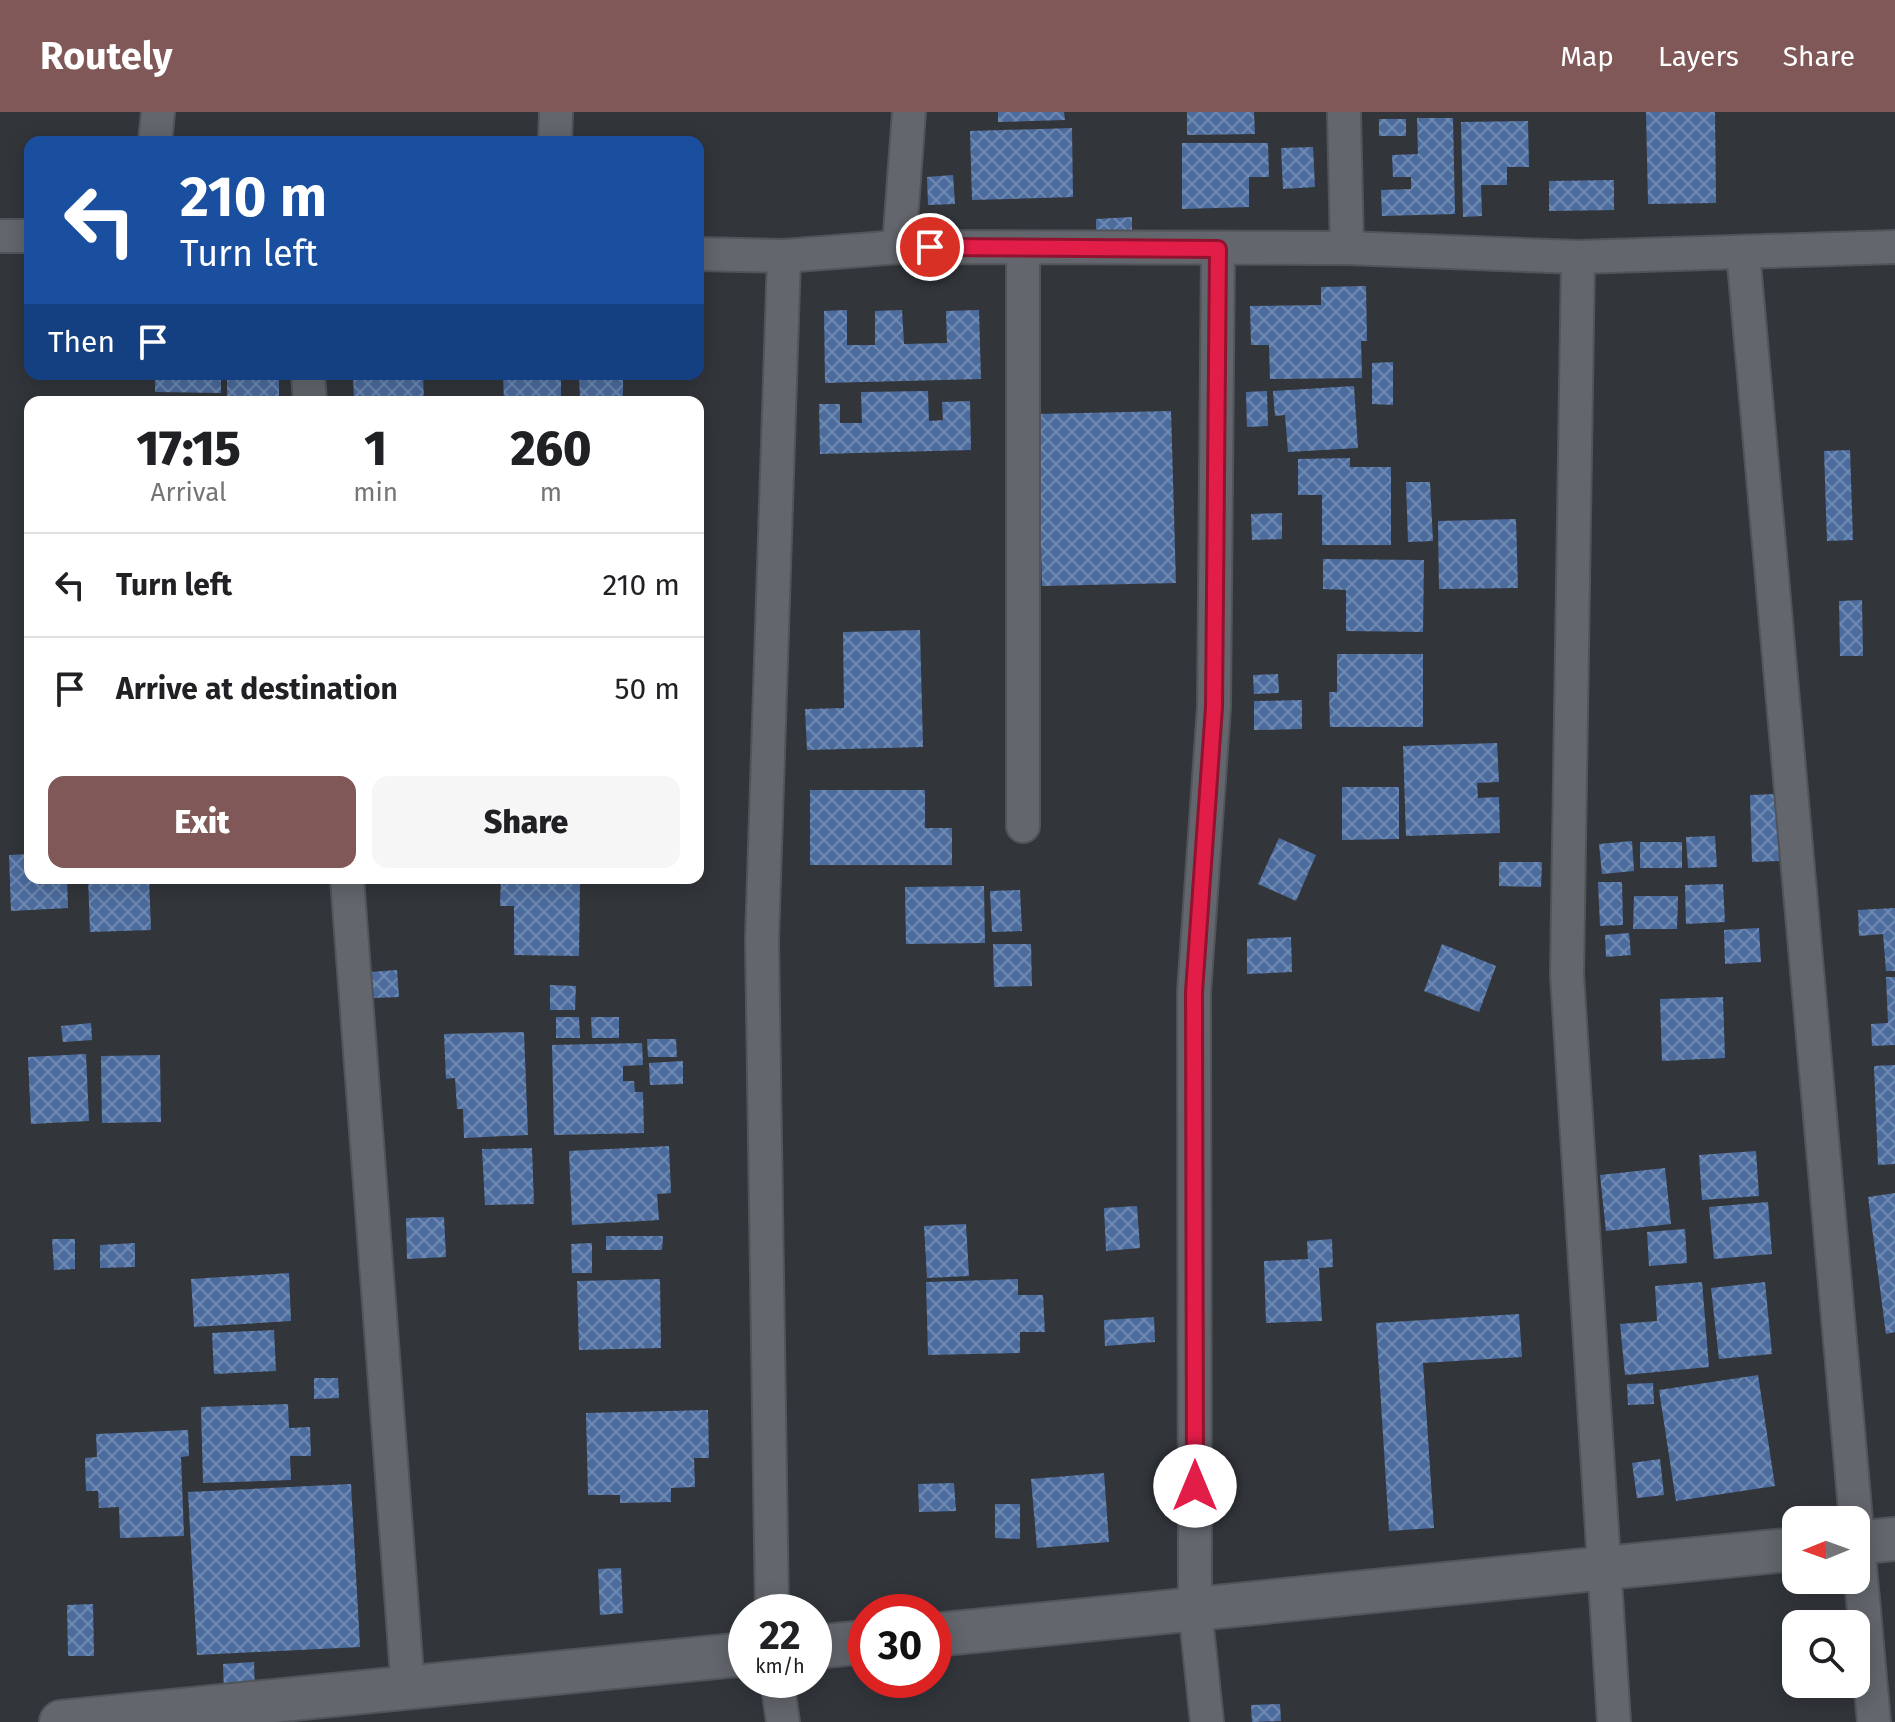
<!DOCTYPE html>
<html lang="en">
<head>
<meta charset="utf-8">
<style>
	:root { --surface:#fff; --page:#f6f6f6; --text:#202124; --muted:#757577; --line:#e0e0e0; --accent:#805858 }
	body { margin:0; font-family:"Fira Sans",sans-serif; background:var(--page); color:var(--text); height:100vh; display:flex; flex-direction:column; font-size:30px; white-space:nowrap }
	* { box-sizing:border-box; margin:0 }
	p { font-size:26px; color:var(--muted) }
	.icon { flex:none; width:44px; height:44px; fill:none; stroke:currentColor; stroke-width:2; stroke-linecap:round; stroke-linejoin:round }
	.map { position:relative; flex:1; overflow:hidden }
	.sheet { position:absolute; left:24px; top:284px; width:680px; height:488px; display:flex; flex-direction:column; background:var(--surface); border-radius:16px; box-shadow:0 4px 20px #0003 }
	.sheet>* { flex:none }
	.banner { position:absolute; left:24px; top:24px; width:680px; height:244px; border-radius:16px; box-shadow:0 4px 20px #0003; background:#1a4fa0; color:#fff; overflow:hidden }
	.needle { width:52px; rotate:269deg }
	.buttons { position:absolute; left:1782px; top:1394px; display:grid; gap:16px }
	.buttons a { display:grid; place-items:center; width:88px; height:88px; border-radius:16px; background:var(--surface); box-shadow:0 4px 20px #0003; font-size:40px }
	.speed { position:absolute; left:728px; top:1482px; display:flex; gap:16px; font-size:40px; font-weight:700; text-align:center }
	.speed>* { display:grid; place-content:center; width:104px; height:104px; border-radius:50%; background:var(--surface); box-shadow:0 4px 20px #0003; line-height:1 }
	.speed small { font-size:20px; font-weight:400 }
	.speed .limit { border:12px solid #d22; background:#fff; color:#111 }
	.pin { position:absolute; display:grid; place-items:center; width:68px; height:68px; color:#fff; margin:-34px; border:4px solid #fff; border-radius:50%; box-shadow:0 2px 8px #0007 }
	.me { position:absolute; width:88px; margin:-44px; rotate:0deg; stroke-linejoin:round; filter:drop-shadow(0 0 6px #0008) }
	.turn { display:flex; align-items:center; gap:28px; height:168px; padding:0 24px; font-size:36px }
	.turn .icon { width:104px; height:104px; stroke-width:2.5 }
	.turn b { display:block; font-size:56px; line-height:68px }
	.then { display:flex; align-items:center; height:76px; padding:0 24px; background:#0003; gap:16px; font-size:30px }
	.eta { display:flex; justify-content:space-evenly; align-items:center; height:136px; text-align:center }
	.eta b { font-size:48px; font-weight:800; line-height:56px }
	.cta { display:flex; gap:16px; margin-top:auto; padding:16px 24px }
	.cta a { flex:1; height:92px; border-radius:16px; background:var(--accent); color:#fff; font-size:32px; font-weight:800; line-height:92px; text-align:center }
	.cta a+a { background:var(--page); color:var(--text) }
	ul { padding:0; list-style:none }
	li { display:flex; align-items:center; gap:24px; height:104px; padding:0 24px; border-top:2px solid var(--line) }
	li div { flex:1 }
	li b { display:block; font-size:30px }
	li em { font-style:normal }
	header { display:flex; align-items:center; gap:48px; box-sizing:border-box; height:112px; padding:0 40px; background:var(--accent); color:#fff }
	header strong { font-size:38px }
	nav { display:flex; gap:44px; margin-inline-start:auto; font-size:28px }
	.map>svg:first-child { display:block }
	.building { fill:url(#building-cross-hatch) }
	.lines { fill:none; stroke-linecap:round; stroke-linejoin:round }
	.minor-casing { stroke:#515459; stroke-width:36 }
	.tertiary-casing { stroke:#515459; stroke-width:46 }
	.minor { stroke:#63676d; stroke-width:32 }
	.tertiary { stroke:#63676d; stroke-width:42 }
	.route-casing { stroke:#92132f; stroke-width:20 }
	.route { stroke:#e11d48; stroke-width:14 }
</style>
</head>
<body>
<header>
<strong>Routely</strong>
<nav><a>Map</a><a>Layers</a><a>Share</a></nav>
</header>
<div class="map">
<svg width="1895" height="1610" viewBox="0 0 1895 1610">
	<defs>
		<pattern id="building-cross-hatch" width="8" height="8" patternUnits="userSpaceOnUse" patternTransform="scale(2)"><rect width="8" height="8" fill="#4c6c9e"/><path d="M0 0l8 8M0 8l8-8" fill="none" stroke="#6f89b1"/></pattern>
	</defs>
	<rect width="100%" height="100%" fill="#32363b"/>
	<!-- building -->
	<g class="building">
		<path d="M998,0H1064L1065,8L998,10Z"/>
		<path d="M1187,0H1254L1255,22L1187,23Z"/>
		<path d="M1646,0H1715L1716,91L1648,92Z"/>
		<path d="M1417,6H1453L1455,102L1382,104L1381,78L1411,77V65H1393L1392,43L1418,42Z"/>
		<rect x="1379" y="7" width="27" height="17"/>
		<path d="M1528,9L1529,55H1507V73H1481L1482,104L1463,105L1461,10Z"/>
		<path d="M1072,16L1073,85L972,88L970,19Z"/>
		<path d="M1182,31H1268L1269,65H1249V95L1182,97Z"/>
		<path d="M1313,35L1315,75L1283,77L1281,36Z"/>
		<path d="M953,63L955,92L928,93L927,65Z"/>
		<path d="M1614,68V98L1549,99V69Z"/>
		<path d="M1132,105V118L1096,120V107Z"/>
		<path d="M1366,174L1367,229H1361L1362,266L1270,267L1269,233H1251L1250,194L1321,193V175Z"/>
		<path d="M847,198V233H875V199L902,198L904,232L947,231L946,199L979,198L981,267L825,271L824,199Z"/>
		<path d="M1393,250V293L1372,292V251Z"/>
		<path d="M155,262H221V281L155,280Z"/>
		<rect x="227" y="262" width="52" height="22"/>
		<path d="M353,262H423L424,290H354Z"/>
		<path d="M503,262H561V290H504Z"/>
		<path d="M579,262H623V290H580Z"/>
		<path d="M1354,274L1358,336L1288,340L1285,303L1275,304L1273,279Z"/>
		<path d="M928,279L929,309L943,308L942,290L970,289L971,338L820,342L819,292H840V311H862L861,280Z"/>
		<path d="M1267,279L1268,314L1247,315L1246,280Z"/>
		<path d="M1171,299L1176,471L1042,474L1038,302Z"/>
		<path d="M1850,338L1853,428L1827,429L1824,339Z"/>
		<path d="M1350,346V355H1391V433H1322V383H1298V347Z"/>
		<path d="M1406,370H1430L1433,429L1408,430Z"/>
		<path d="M1282,401V427L1252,428L1251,402Z"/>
		<path d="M1516,407L1518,476L1439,477L1438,409Z"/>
		<path d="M1323,447L1424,448L1423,520L1346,519V478L1323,477Z"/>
		<path d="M1862,488L1863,544H1840L1839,489Z"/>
		<path d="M920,518L923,635L807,638L805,597L844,596L843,520Z"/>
		<path d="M1337,542H1423V615H1330L1329,580H1337Z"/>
		<path d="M1278,562L1279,581L1254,582L1253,563Z"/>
		<path d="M1302,588V617L1254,618V589Z"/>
		<path d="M1497,631L1499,670L1477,671L1478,686L1499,685L1500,721L1406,724L1403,634Z"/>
		<path d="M1342,675H1399V727L1342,728Z"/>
		<path d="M810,678H925V716H952V753H810Z"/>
		<path d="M1777,682L1779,749L1752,750L1750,683Z"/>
		<path d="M1715,724L1717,755L1688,756L1686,725Z"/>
		<path d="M1279,726L1316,743L1296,789L1258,772Z"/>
		<path d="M1632,729L1634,759L1602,762L1599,732Z"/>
		<rect x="1640" y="730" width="42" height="26"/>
		<path d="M30,742V766H67L68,796L11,799L9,743Z"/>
		<path d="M1499,750H1542L1541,775L1499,774Z"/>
		<path d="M88,766H149L151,818L90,820Z"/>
		<path d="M501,766H580L579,844L514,843V794H500Z"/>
		<path d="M1598,770H1622L1623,813L1600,814Z"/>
		<path d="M1723,772L1725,810L1686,812L1685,773Z"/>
		<path d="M984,774L985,831L906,832L905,775Z"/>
		<path d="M1020,778L1022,819L992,820L990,779Z"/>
		<path d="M1634,784H1678L1677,817H1633Z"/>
		<path d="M1895,796V859H1886L1883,822L1859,824L1858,798Z"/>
		<path d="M1759,816L1761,850L1725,852L1724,818Z"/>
		<path d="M1629,821L1631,843L1606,845L1605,823Z"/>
		<path d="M1291,825L1292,860L1247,862V827Z"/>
		<path d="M993,832H1031L1032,874L994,875Z"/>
		<path d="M1442,832L1496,854L1479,900L1424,879Z"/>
		<path d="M397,858L399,885L374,886L371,860Z"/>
		<path d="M1886,865H1895V933L1872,934L1871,912L1888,911Z"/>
		<path d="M550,873L576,874L575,898H550Z"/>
		<path d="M1723,885L1725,946L1662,949L1660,887Z"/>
		<path d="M556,905H579L580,926H556Z"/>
		<path d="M591,905H619V926H592Z"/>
		<path d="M91,911L92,928L63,930L61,914Z"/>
		<path d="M524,920L528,1023L464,1026L463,997H457L455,966L446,967L444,922Z"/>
		<path d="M647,927H676L677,945H648Z"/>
		<path d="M642,931L643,953L623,954V969H634L635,980H643L644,1021L554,1023L552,933Z"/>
		<path d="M86,942L89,1009L31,1012L28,945Z"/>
		<path d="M160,943L161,1010L102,1011L101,944Z"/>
		<path d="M683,949V972L650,973L649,951Z"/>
		<path d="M1895,953V1052L1878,1053L1874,954Z"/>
		<path d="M669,1034L671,1081L657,1082L659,1108L572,1113L569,1039Z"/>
		<path d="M532,1036L534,1092L485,1093L482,1037Z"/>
		<path d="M1756,1039L1759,1084L1702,1088L1699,1043Z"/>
		<path d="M1665,1056L1671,1112L1606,1119L1600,1063Z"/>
		<path d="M1895,1081V1220L1886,1222L1868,1085Z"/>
		<path d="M1768,1090L1772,1142L1714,1147L1709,1095Z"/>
		<path d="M1137,1094L1140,1136L1106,1139L1104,1096Z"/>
		<path d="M444,1105L446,1145L407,1147L406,1106Z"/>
		<path d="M966,1112L969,1164L927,1166L924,1114Z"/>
		<path d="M1685,1117L1687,1151L1649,1154L1647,1120Z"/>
		<path d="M606,1124H663L662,1138H606Z"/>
		<path d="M52,1127H75V1157L54,1158Z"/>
		<path d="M1332,1127L1333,1155L1319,1156L1322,1209L1266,1211L1264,1149L1308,1147L1307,1129Z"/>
		<path d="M135,1131V1155L100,1156V1133Z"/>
		<path d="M592,1131V1161H572L571,1132Z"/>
		<path d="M289,1161L291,1209L194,1215L191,1167Z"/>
		<path d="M660,1167L661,1236L579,1238L577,1169Z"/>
		<path d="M1018,1167V1183H1043L1045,1220H1020V1241L928,1243L926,1170Z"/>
		<path d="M1702,1170L1709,1255L1625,1263L1620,1212L1657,1209L1655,1174Z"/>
		<path d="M1765,1170L1772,1242L1719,1247L1711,1176Z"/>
		<path d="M1519,1202L1522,1245L1423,1251L1434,1416L1389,1419L1376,1211Z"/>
		<path d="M1154,1205L1155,1230L1105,1234L1104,1208Z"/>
		<path d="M274,1218L276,1259L214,1262L212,1221Z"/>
		<path d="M1758,1263L1775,1374L1676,1389L1659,1278Z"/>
		<path d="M314,1266H338L339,1286L314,1287Z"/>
		<path d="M1653,1271L1654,1292L1628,1293L1627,1272Z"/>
		<path d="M288,1292L289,1316L310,1315L311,1344H290L291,1368L203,1371L201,1295Z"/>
		<path d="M708,1298L709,1346H694L695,1375L671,1376V1390L620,1391V1383H588L586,1301Z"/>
		<path d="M188,1318L189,1344L181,1345L184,1424L120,1426L119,1395L99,1396L98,1379H86L85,1346L97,1345L96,1322Z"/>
		<path d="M1660,1347L1664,1383L1637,1386L1632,1351Z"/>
		<path d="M1104,1361L1109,1430L1037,1436L1031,1367Z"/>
		<path d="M954,1371L956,1399L919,1400L918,1372Z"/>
		<path d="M351,1372L360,1535L197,1543L188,1380Z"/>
		<path d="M995,1392H1020V1427L995,1426Z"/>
		<path d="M621,1456L623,1501L600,1503L598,1457Z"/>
		<path d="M93,1492L94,1544H68L67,1493Z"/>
		<path d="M254,1550L255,1580L224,1582L223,1552Z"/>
		<path d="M1280,1592L1281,1609L1252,1610L1251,1593Z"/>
	</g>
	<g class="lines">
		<!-- minor casing -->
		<g class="minor-casing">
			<g id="minor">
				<path d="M1344,0L1347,136"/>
				<path d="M155,30L158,0"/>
				<path d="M555,30L556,0"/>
				<path d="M0,124H30"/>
				<path d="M899,135L909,0"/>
				<path d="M1743,140L1856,1408"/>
				<path d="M698,142L784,144L899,135L1347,136L1578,145L1895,135"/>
				<path d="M1578,145L1567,863L1614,1610"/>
				<path d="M308,262L310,290"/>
				<path d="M1023,714V136"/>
				<path d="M347,766L408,1576"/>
				<path d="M1856,1410L1874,1610"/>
				<path d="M772,1500L762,828L784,144"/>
				<path d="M777,1568L783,1610"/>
				<path d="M1207,1610L1195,1497L1194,880L1214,595L1218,137"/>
			</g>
		</g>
		<!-- tertiary casing -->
		<g class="tertiary-casing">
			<g id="tertiary">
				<path d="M1856,1431L1895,1427"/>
				<path d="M934,1523L1796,1437"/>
				<path d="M814,1535L866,1530"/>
				<path d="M61,1610L746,1542"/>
			</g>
		</g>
		<!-- minor -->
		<use href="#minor" class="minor"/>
		<!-- tertiary -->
		<use href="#tertiary" class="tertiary"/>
	</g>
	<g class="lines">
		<!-- route casing -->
		<g class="route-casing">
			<path id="route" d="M930,135L1218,137L1214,595L1194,880L1195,1374"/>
		</g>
		<!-- route -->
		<use href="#route" class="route"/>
	</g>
</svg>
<div class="buttons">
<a><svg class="needle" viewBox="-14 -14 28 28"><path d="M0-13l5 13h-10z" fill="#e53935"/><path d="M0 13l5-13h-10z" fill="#757577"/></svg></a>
<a><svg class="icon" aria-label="search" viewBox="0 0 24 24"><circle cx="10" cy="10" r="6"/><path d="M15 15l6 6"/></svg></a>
</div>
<div class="speed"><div>22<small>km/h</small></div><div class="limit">30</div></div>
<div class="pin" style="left:930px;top:135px;background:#d93025"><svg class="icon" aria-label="arrive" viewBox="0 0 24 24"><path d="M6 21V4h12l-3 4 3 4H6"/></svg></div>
<svg class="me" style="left:1195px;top:1374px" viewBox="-20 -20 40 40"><circle r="19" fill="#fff"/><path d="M0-13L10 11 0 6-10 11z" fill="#e11d48"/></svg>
<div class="banner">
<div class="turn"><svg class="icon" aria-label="left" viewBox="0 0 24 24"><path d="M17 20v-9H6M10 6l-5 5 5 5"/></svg><div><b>210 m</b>Turn left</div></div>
<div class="then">Then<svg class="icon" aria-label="arrive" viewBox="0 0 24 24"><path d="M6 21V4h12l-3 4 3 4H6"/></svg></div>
</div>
<section class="sheet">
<div class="eta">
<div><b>17:15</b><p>Arrival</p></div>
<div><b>1</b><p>min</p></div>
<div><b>260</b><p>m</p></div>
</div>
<ul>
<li><svg class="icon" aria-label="left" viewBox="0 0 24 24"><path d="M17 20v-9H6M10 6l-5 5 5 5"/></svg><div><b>Turn left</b></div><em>210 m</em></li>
<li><svg class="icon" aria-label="arrive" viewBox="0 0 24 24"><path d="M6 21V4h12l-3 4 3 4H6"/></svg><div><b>Arrive at destination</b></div><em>50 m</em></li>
</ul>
<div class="cta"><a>Exit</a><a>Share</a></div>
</section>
</div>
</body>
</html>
